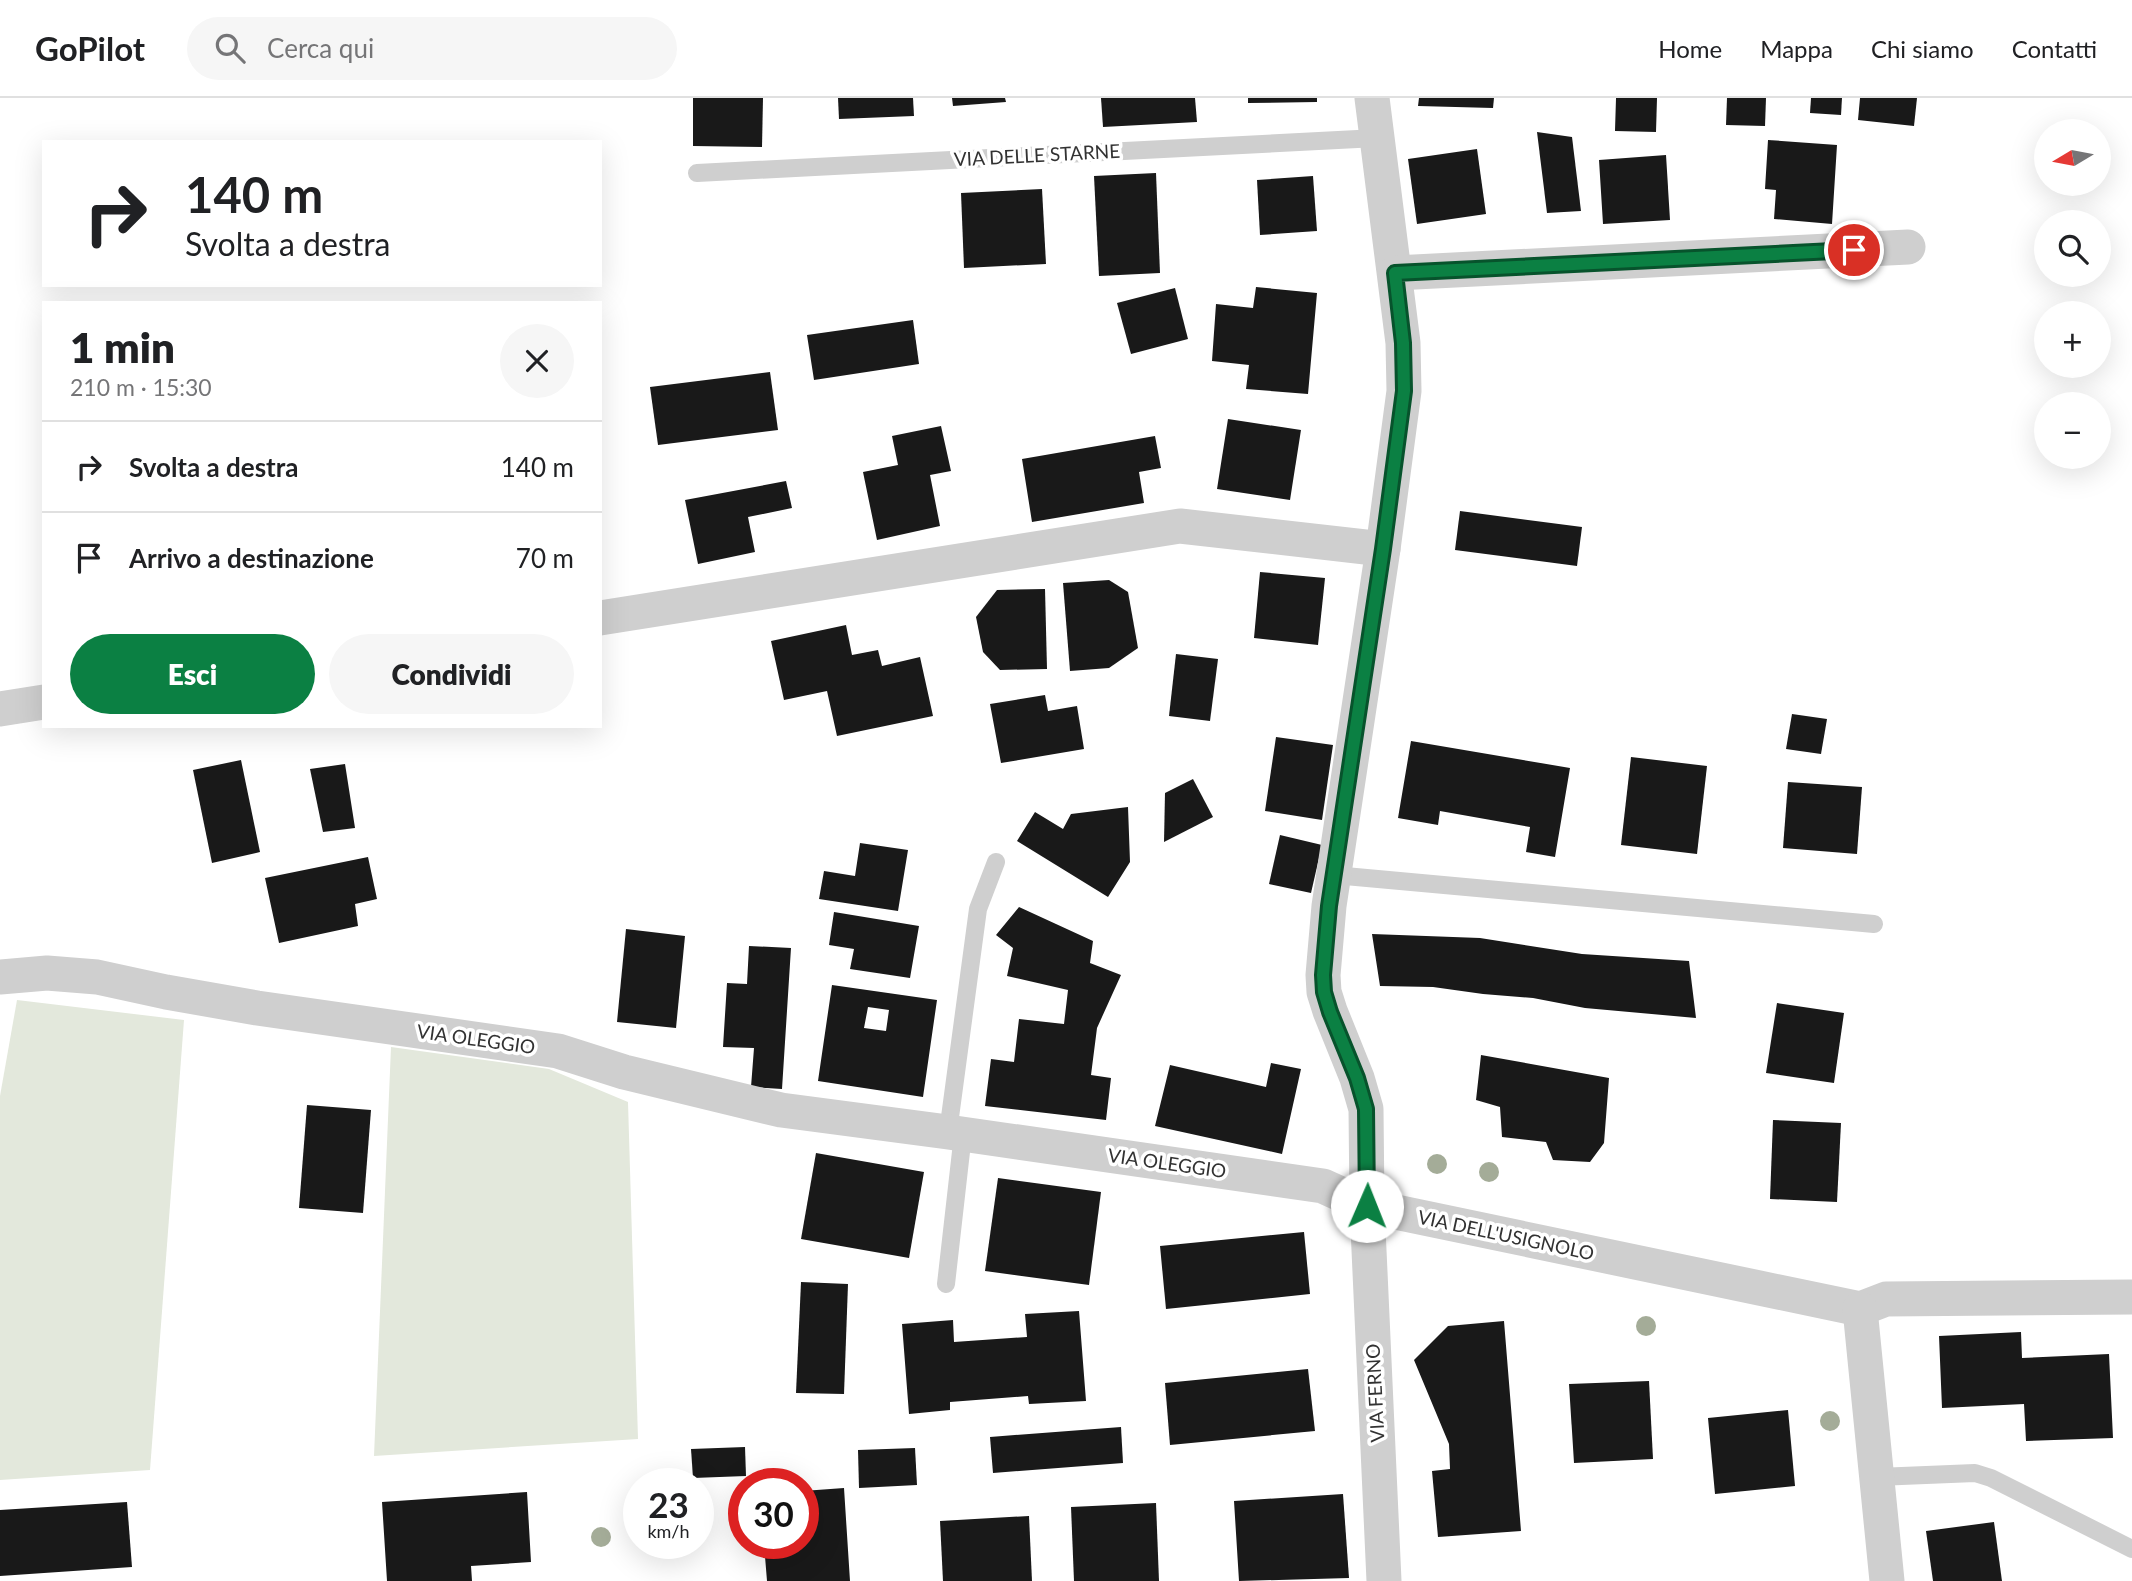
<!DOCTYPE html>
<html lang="it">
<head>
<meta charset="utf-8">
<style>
	:root { --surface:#fff; --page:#f6f6f6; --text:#202124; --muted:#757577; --line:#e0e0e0; --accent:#0b8043 }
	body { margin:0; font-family:Lato,sans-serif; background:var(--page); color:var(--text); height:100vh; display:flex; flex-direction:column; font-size:26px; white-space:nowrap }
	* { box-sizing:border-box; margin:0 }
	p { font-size:23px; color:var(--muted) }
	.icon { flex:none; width:38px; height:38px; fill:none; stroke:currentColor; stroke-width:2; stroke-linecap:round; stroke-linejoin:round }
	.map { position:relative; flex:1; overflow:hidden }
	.panel { position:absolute; left:42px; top:203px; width:560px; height:427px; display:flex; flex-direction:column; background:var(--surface); border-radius:0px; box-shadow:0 7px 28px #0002 }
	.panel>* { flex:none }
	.guide { position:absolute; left:42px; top:42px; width:560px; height:147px; border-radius:0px; box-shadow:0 7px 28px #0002; background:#fff; color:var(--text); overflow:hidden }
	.needle { width:46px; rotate:260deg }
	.fabs { position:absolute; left:2034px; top:21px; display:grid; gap:14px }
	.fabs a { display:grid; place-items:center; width:77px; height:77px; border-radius:50%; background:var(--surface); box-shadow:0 7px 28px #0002; font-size:35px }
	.speed { position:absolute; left:623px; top:1370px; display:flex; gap:14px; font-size:35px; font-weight:700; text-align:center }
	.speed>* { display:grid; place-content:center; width:91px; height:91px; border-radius:50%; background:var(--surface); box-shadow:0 7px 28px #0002; line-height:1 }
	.speed small { font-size:18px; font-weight:400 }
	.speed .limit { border:10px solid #d22; background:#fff; color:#111 }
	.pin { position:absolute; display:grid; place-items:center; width:60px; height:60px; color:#fff; margin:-30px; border:4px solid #fff; border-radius:50%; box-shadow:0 2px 7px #0007 }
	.me { position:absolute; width:77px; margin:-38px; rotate:1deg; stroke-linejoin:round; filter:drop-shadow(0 0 5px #0008) }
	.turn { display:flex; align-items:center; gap:24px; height:147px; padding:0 28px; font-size:32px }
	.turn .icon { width:91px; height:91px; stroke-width:2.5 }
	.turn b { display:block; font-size:49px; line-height:60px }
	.round { display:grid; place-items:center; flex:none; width:74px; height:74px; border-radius:37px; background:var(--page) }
	.headline { display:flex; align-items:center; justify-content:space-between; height:119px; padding:0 28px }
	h1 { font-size:42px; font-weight:800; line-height:52px }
	.primary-button { display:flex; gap:14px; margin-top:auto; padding:14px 28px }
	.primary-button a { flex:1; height:80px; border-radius:42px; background:var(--accent); color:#fff; font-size:28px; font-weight:800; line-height:80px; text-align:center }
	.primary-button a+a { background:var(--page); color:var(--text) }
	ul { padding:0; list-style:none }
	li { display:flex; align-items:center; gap:21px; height:91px; padding:0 28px; border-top:2px solid var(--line) }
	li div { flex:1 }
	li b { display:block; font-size:26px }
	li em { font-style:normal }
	header { display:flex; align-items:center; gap:42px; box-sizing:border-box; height:98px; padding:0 35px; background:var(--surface); border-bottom:2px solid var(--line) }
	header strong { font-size:33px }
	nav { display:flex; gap:38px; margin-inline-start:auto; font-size:24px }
	.search { width:490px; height:63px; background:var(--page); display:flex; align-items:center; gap:18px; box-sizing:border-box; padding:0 24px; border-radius:38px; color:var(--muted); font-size:26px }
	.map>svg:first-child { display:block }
	.green { fill:#e3e8dc }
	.building { fill:#191919; fill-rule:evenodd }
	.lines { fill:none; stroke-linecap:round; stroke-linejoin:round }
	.service { stroke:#cfcfcf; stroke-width:18 }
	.minor { stroke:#cfcfcf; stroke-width:35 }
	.tree { fill:#a4ac98 }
	.route-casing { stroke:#07532c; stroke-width:18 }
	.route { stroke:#0b8043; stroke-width:12 }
	.labels { text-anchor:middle; stroke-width:7; stroke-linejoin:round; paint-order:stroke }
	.street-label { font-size:19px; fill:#323232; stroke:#fff }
</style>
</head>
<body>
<header>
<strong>GoPilot</strong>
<div class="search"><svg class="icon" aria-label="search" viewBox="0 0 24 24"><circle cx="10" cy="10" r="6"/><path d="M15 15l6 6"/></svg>Cerca qui</div>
<nav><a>Home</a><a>Mappa</a><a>Chi siamo</a><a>Contatti</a></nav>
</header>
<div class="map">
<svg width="2132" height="1483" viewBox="0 0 2132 1483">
	<rect width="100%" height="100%" fill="#fff"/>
	<!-- green -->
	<g class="green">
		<path d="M17,902L184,922L150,1372L0,1382V998Z"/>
		<path d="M391,949L549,971L628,1004L638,1341L374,1358Z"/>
	</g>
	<!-- building -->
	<g class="building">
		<path d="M693,0H763L762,49L693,48Z"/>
		<path d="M838,0H913L914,18L839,21Z"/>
		<path d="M952,0H1005L1006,4L953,8Z"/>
		<path d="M1101,0H1195L1197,24L1103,29Z"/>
		<path d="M1248,0H1317V4L1248,5Z"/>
		<path d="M1419,0H1494L1493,10L1418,8Z"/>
		<path d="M1616,0H1657L1656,34L1615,33Z"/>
		<path d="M1727,0H1766L1765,28L1726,27Z"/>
		<path d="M1811,0H1842L1841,17L1810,15Z"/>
		<path d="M1860,0H1917L1914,28L1858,22Z"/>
		<path d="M1537,34L1572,39L1581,113L1547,115Z"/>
		<path d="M1768,42L1837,47L1832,126L1774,121L1776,92L1765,91Z"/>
		<path d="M1477,51L1486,116L1417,126L1408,61Z"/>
		<path d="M1666,57L1670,122L1603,126L1599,62Z"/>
		<path d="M1156,75L1160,175L1099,178L1094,78Z"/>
		<path d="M1313,78L1317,133L1260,137L1257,82Z"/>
		<path d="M1042,91L1046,166L964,170L961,95Z"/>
		<path d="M1256,189L1317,195L1308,296L1246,291L1249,267L1212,263L1216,206L1253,210Z"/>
		<path d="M1175,190L1188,241L1131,256L1117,205Z"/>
		<path d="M913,222L919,266L814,282L807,237Z"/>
		<path d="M770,274L778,332L658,347L650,289Z"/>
		<path d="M1228,321L1301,332L1290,402L1217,391Z"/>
		<path d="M941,328L951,373L930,377L940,428L877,442L863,374L898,367L892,338Z"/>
		<path d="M1155,338L1161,370L1139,374L1144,405L1032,424L1022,361Z"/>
		<path d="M786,383L792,410L748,419L755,454L698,466L685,402Z"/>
		<path d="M1460,413L1582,429L1577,468L1455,452Z"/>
		<path d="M1260,474L1325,480L1318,547L1254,540Z"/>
		<path d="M1109,482L1128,494L1138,550L1109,570L1070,573L1063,485Z"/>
		<path d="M1045,491L1047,571L1000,572L983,554L976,519L997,492Z"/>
		<path d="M846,527L852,557L878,552L882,568L920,559L933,618L837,638L827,593L784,602L771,543Z"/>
		<path d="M1176,556L1218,561L1210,623L1169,618Z"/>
		<path d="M1045,597L1048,613L1077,608L1084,651L1001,665L990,606Z"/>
		<path d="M1792,616L1827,621L1821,656L1786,651Z"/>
		<path d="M1276,639L1333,647L1322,722L1265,713Z"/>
		<path d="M1411,643L1570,670L1555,759L1526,754L1530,729L1440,713L1438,727L1398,720Z"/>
		<path d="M1631,659L1707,668L1697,756L1621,747Z"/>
		<path d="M241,662L260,754L212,765L193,672Z"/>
		<path d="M345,666L355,730L323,734L310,671Z"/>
		<path d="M1193,681L1213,719L1164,744L1165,695Z"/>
		<path d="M1788,684L1862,689L1857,756L1783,750Z"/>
		<path d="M1128,709L1130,764L1108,799L1017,743L1035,714L1063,731L1071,716Z"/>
		<path d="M1280,737L1322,747L1311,795L1269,786Z"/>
		<path d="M860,745L908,752L898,813L819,801L824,773L855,778Z"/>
		<path d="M368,759L377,801L355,806L358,828L279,845L265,780Z"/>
		<path d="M1019,809L1093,843L1090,865L1121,877L1097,930L1091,977L1111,980L1106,1022L985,1008L991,961L1014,964L1019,921L1064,926L1068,892L1007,878L1013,850L996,837Z"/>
		<path d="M834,814L919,828L910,880L850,871L854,851L829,847Z"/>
		<path d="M626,831L685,838L676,930L617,924Z"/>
		<path d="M1372,836L1480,840L1582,856L1689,863L1696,920L1585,910L1533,900L1483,896L1433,889L1380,888Z"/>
		<path d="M749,848L791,850L782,991L751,989L754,950L723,949L727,885L747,886Z"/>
		<path d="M832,887L937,902L923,999L818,983ZM868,909L889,912L886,933L864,930Z"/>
		<path d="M1777,905L1844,915L1834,985L1766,975Z"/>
		<path d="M1481,957L1609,980L1604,1045L1590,1064L1553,1062L1546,1044L1502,1039L1500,1009L1476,1002Z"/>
		<path d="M1271,965L1301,971L1282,1056L1155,1028L1170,967L1266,989Z"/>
		<path d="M307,1007L371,1012L363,1115L299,1110Z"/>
		<path d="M1773,1022L1841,1025L1837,1104L1770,1101Z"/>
		<path d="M816,1055L924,1074L909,1160L801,1141Z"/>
		<path d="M998,1080L1101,1094L1089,1187L985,1173Z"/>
		<path d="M1304,1134L1310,1196L1166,1211L1160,1148Z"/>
		<path d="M801,1184L848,1186L844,1296L796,1295Z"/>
		<path d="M1079,1213L1086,1303L1029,1306L1028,1298L950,1304V1312L909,1316L902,1226L953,1222L954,1244L1027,1239L1025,1216Z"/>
		<path d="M1504,1223L1521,1433L1438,1439L1432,1373L1450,1371L1449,1346L1414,1262L1448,1228Z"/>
		<path d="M2021,1234L2022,1260L2109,1256L2113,1340L2026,1343L2024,1306L1942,1310L1939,1238Z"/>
		<path d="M1308,1271L1315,1333L1170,1347L1165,1285Z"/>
		<path d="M1649,1283L1653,1361L1574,1365L1569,1286Z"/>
		<path d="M1788,1312L1795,1388L1715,1396L1708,1320Z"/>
		<path d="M1121,1329L1123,1365L993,1375L990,1339Z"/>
		<path d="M745,1349L746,1378L693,1380L691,1351Z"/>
		<path d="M915,1350L917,1387L859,1390L858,1352Z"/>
		<path d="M844,1390L850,1483H767L764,1446H803V1393Z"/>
		<path d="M527,1394L531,1464L471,1468L472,1483H387L382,1404Z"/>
		<path d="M1343,1396L1349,1480L1239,1483L1234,1403Z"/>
		<path d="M127,1404L132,1469L0,1478V1412Z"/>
		<path d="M1156,1405L1159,1483H1074L1071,1409Z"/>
		<path d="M1029,1418L1032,1483H943L940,1423Z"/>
		<path d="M1994,1424L2002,1483H1933L1926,1433Z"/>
	</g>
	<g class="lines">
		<!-- service -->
		<g class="service">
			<path d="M697,75L1377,40"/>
			<path d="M1334,777L1874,826"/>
			<path d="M948,1034L978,811L996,764"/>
			<path d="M946,1186L963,1036"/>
			<path d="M1877,1379L1975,1375L1991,1380L2132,1451"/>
		</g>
		<!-- minor -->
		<g class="minor">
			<path d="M1372,0L1403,245L1404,293L1383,451L1329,808L1323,877L1324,894L1330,913L1357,980L1366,1011L1367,1108L1384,1483"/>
			<path d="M1395,175L1908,149"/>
			<path d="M600,520L1180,428L1383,451"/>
			<path d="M0,611L44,604"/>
			<path d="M0,879L47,875L97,879L166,894L257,910L558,953L624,974L781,1012L948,1034L1323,1088L1367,1108L1860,1211"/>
			<path d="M1860,1211L1886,1201L2132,1199"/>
			<path d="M1860,1211L1887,1483"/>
		</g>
	</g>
	<!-- trees -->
	<g class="tree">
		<circle cx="1437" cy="1066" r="10"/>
		<circle cx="1489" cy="1074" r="10"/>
		<circle cx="1646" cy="1228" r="10"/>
		<circle cx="1830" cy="1323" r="10"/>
		<circle cx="601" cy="1439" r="10"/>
	</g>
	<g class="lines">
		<!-- route casing -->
		<g class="route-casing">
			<path id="route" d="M1367,1108L1366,1011L1357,980L1330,914L1324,894L1323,877L1329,808L1383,451L1404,293L1403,245L1395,175L1854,152"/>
		</g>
		<!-- route -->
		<use href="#route" class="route"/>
	</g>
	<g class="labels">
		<!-- street labels -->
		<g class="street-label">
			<text transform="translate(1037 57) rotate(-3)" y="7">VIA DELLE STARNE</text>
			<text transform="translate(476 941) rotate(8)" y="7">VIA OLEGGIO</text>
			<text transform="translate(1167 1065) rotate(8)" y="7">VIA OLEGGIO</text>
			<text transform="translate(1506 1137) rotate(12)" y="7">VIA DELL'USIGNOLO</text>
			<text transform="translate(1375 1295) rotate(-93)" y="7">VIA FERNO</text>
		</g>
	</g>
</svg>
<div class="fabs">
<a><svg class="needle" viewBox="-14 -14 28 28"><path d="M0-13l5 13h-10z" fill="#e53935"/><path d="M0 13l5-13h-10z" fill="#757577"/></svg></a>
<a><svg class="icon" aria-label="search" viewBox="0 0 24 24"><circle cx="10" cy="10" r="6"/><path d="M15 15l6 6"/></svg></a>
<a>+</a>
<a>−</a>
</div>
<div class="speed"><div>23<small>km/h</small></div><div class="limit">30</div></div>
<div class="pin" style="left:1854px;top:152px;background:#d93025"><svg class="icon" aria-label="arrive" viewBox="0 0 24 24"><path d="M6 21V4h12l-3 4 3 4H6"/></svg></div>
<svg class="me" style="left:1367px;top:1108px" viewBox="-20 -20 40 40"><circle r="19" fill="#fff"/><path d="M0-13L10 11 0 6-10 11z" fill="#0b8043"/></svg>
<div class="guide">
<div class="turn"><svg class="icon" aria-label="right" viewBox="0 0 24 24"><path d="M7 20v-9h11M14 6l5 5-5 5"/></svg><div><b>140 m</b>Svolta a destra</div></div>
</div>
<section class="panel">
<div class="headline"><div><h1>1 min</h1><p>210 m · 15:30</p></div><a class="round"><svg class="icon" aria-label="close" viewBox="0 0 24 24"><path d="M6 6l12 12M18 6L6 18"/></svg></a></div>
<ul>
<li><svg class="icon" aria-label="right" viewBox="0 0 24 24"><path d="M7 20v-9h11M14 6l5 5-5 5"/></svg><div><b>Svolta a destra</b></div><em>140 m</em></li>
<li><svg class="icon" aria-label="arrive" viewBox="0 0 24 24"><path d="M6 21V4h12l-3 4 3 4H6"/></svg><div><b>Arrivo a destinazione</b></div><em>70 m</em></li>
</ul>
<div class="primary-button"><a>Esci</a><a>Condividi</a></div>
</section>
</div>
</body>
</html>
